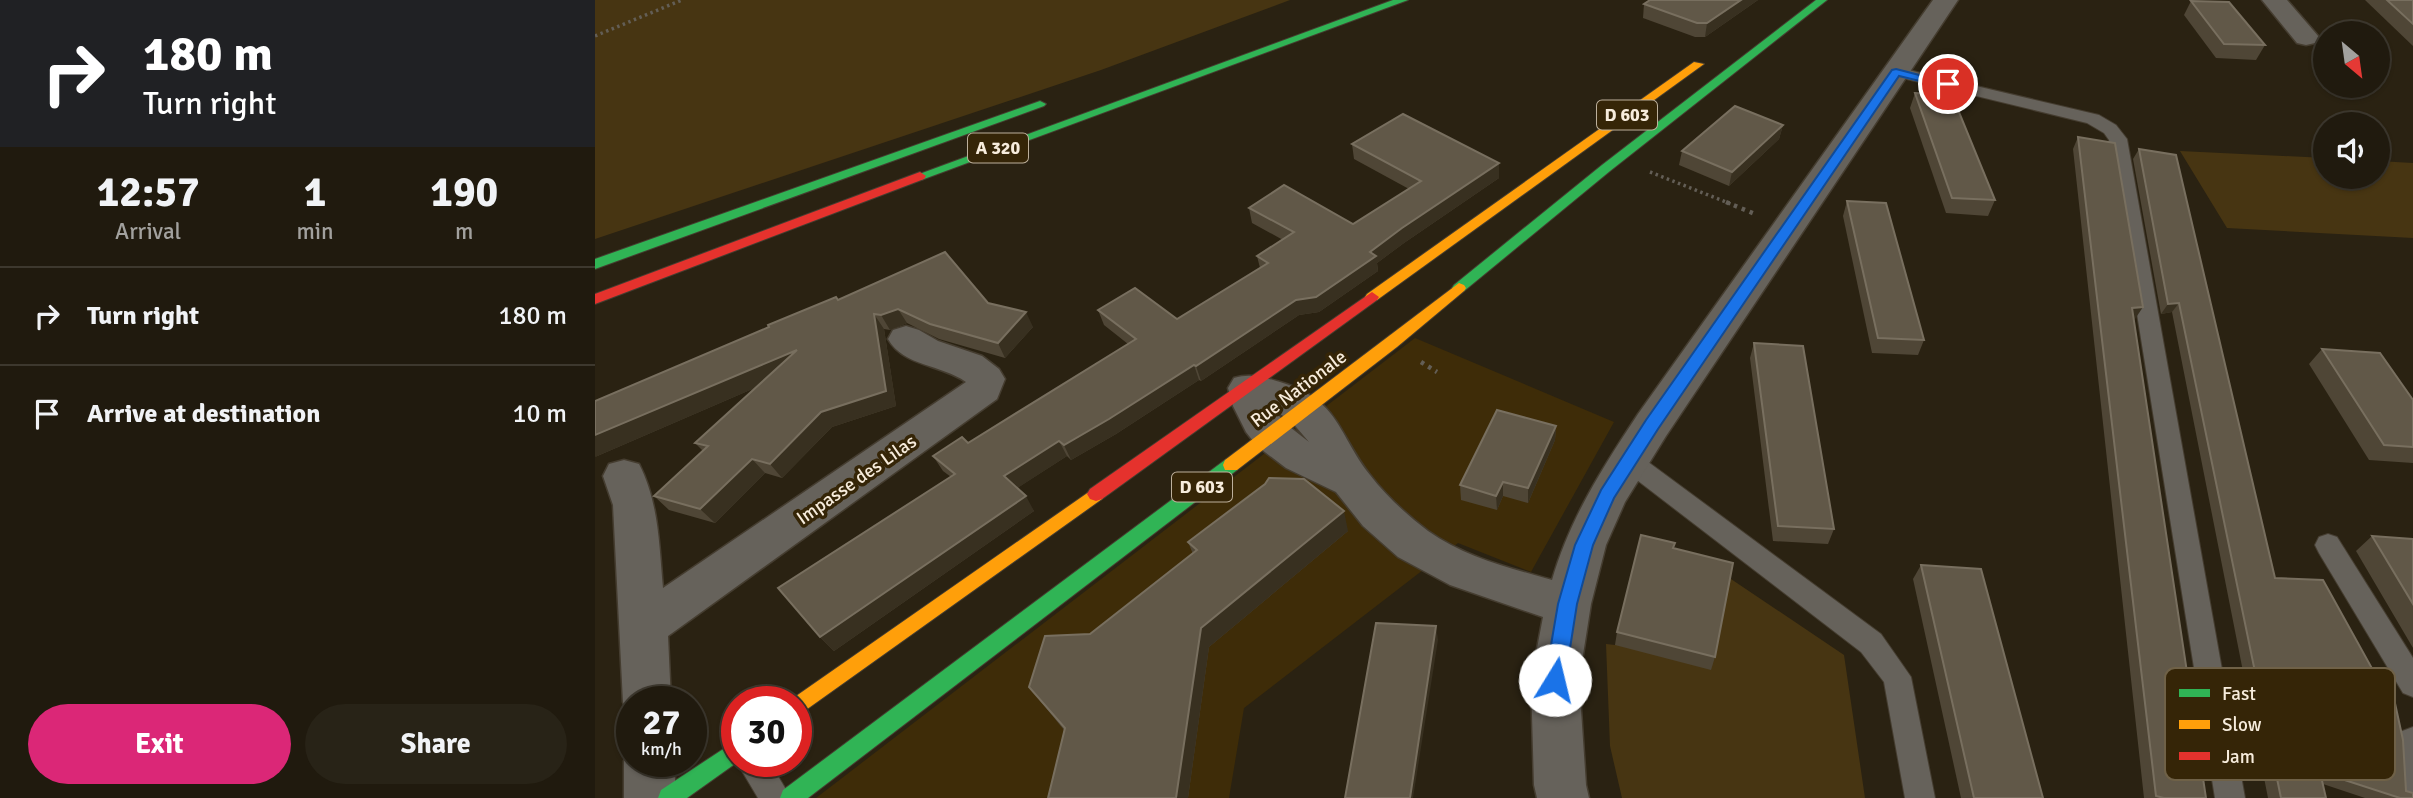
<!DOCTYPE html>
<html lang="en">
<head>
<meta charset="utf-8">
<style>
	:root { --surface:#201a0e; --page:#282317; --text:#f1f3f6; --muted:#a2a19e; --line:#3d382e; --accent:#db2777 }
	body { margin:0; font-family:Signika,sans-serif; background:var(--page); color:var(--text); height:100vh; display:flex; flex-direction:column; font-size:26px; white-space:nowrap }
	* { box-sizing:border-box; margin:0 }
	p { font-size:23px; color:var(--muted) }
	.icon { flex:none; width:38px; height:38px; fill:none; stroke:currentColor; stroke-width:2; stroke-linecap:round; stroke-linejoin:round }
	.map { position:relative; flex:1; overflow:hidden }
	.side { display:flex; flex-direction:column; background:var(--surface); width:595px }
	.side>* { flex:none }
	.guide { background:#202124; color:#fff; overflow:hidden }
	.needle { width:46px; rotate:151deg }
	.buttons { position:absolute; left:1718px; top:21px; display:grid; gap:14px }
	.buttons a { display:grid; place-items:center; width:77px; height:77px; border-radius:50%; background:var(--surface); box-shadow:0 2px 5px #0004,0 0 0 2px var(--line); font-size:35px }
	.speed { position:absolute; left:21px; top:686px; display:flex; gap:14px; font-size:35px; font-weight:700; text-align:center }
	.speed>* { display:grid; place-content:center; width:91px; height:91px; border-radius:50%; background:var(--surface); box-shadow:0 2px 5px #0004,0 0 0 2px var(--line); line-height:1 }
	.speed small { font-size:18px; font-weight:400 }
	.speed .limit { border:10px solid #d22; background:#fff; color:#111 }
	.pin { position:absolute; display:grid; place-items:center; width:60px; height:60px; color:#fff; margin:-30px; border:4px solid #fff; border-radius:50%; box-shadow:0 2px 7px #0007 }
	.me { position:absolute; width:77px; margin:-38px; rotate:9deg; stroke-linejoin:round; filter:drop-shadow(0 0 5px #0008) }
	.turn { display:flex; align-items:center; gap:24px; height:147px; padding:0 28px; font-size:32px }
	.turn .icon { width:91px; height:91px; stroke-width:2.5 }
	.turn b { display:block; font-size:49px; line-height:60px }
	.eta { display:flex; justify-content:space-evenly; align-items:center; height:119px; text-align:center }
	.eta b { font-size:42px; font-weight:700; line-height:49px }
	.action { display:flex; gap:14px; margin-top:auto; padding:14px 28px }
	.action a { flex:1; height:80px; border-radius:42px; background:var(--accent); color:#fff; font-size:28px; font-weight:700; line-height:80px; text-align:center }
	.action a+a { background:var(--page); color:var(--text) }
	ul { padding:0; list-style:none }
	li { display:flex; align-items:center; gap:21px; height:98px; padding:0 28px; border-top:2px solid var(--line) }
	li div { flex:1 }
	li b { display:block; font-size:26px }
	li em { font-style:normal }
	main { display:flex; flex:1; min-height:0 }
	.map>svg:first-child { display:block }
	.built { fill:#3e2c08 }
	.green { fill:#473512 }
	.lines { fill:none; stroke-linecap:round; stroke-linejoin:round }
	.lane-casing { stroke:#453d30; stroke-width:2 }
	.street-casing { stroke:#453d30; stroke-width:3 }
	.fast-casing { stroke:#453d30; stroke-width:2 }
	.slow-casing { stroke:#453d30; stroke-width:2 }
	.jam-casing { stroke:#453d30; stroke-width:2 }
	.path-far1 { stroke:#635e56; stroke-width:3.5; stroke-dasharray:2.5 3.5; stroke-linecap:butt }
	.path { stroke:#635e56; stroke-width:4.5; stroke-dasharray:3.5 5; stroke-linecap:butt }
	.lane { fill:#66625b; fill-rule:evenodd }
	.street { fill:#66625b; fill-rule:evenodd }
	.fast { fill:#30b455; fill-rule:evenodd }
	.slow { fill:#ff9f0a; fill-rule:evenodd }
	.jam { fill:#e5322d; fill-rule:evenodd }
	.wall { fill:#4f4636 }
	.shaded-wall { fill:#383020 }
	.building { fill:#615848; stroke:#786f5f; stroke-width:2 }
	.route { fill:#1a73e8; stroke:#114b97; stroke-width:2 }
	.labels { text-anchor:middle; stroke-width:7; stroke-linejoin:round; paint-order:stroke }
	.shield { fill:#352507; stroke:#bdb09c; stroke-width:2 }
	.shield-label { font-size:18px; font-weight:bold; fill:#f7ecdc }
	.street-label { font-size:19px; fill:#f7ecdc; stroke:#352507 }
	.key { fill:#352507; stroke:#6f6147; stroke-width:2 }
	.key-label { font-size:19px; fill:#f7ecdc }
</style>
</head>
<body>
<main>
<section class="side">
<div class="guide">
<div class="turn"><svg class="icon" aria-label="right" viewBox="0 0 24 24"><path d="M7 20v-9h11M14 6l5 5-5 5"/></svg><div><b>180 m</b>Turn right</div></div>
</div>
<div class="eta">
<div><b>12:57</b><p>Arrival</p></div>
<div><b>1</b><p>min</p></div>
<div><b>190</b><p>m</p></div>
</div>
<ul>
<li><svg class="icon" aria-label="right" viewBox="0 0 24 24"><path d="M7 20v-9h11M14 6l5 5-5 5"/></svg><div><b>Turn right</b></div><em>180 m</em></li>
<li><svg class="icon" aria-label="arrive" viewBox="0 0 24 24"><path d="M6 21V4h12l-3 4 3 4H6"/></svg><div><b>Arrive at destination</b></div><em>10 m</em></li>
</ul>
<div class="action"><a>Exit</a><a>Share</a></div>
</section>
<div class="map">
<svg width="1818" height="798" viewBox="0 0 1818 798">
	<rect width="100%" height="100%" fill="#2a2212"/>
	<!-- built -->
	<path class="built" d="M820,338L1019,422L936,572L863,543L649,708L634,798H221Z"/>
	<!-- green -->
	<g class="green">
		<path d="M0,0H695L506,70L0,239Z"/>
		<path d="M1585,151L1731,158V177H1783V161L1818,163V238L1632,228Z"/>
		<path d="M1133,577L1249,655L1270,798H1027L1015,746L1011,644L1020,645Z"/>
	</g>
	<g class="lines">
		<!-- lane casing -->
		<g class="lane-casing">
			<g id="lane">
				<path d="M1301,67L1504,115L1521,125L1532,139L1650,798H1620L1514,140L1509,133L1492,123L1295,75L1293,72L1295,69Z"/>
				<path d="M1033,451L1041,453L1286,634L1316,677L1340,798H1310L1289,682L1266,652L1025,467L1021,460L1025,453Z"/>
				<path d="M1733,534L1742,537L1818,658V697L1808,693L1724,553L1720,545L1724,537Z"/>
				<path d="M1818,727V798H1801L1798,743L1802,733Z"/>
				<path d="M142,759V761H174L196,798H163L141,761Z"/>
			</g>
		</g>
		<!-- street casing -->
		<g class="street-casing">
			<g id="street">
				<path d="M1338,0H1363L1071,436L1030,502L1011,545L996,604L984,680L991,785L994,798H942L939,785L936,680L948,617L855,585L803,557L768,526L741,492L691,468L662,446L651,432L638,406L633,388L639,378C655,373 668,377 685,382C745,400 742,433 775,475C791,496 812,515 833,531C869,557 915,568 957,580C975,518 1008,467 1043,414ZM679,410L696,421L714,442L691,424Z"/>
				<path d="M1667,0H1692L1724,37L1720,43L1711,45L1702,43Z"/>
				<path d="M311,326L324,330L343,341L387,356L404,369L410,379L402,399L73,636L76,702H37V719L35,718L28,702L18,505L8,476L14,464L29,460L44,464C64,503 64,545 68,588L371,382C346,364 309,367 293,339L298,330Z"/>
				<path d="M36,743L37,761H79L81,798H29V761Z"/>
			</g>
		</g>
		<!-- fast casing -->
		<g class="fast-casing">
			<g id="fast">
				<path d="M798,0H813L329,179L325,180L319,176Z"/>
				<path d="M1221,0H1232L1015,171L869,291H859L857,288L859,285L1007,165Z"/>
				<path d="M445,101L451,104L449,106L0,269V259Z"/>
				<path d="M636,458L642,460L644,465L642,470L213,798H185L188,790L630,460Z"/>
				<path d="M142,740L144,761L92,798H63L66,790Z"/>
			</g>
		</g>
		<!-- slow casing -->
		<g class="slow-casing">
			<g id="slow">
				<path d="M1099,62L1109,64L782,300H772L770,297L772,294Z"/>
				<path d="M864,283L869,285L871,288L869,291L802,347L642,470H630L628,465L630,460Z"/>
				<path d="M501,487L507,489L510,494L507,499L201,717V702L194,701Z"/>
			</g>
		</g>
		<!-- jam casing -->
		<g class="jam-casing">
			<g id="jam">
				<path d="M325,172L331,176L329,179L0,304V294Z"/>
				<path d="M777,292L784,297L782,300L507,499L501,501L495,499L492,494L495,489Z"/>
			</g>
		</g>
		<!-- path-far1 -->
		<g class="path-far1">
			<path d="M0,36L87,0"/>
			<path d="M1055,172L1136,204"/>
		</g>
		<!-- path -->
		<g class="path">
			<path d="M1131,202L1160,214"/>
			<path d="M826,362L842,372"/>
		</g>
		<!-- lane -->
		<use href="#lane" class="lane"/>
		<!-- street -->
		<use href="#street" class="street"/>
		<!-- fast -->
		<use href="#fast" class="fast"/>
		<!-- slow -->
		<use href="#slow" class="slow"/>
		<!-- jam -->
		<use href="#jam" class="jam"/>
	</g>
	<!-- wall -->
	<g class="wall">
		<path d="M1163,0L1110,37H1100L1048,18L1049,4Z"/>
		<path d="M1770,0H1818V46Z"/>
		<path d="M1596,1L1670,45L1661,60L1621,58L1589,15Z"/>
		<path d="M1320,93L1400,200L1393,216L1351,213L1315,108Z"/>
		<path d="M1188,125L1184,139L1134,186L1084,165L1087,151Z"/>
		<path d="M1483,137L1540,319H1539L1611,798H1549L1478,149Z"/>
		<path d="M757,144L904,178L809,243L782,263L783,271L724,312L704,315L606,381L604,380L521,434L476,460L472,456L422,488L439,511L239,651L225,637L356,477L348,471L338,456L373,443L533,344L509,325L503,310L582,319L665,268L662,256L688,240L657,223L654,208L758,224L814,189L759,159Z"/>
		<path d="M1544,149L1680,578L1811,791L1818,798H1770L1728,784L1731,798H1673L1577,312L1566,314L1538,159Z"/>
		<path d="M1252,201L1329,340L1323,355L1277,353L1248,216Z"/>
		<path d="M243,300L393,303L438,327L410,358L344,339L312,323L295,330L289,329L301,406L237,427L187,478L170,473L120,523L74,510L59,496L108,451L100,443L162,387L0,457Z"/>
		<path d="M1159,343L1239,529L1233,544L1178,541L1155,358Z"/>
		<path d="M1727,349L1818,400V463L1774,460L1714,364Z"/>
		<path d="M961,426L960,440L933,503L908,496L902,510L866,500L865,485Z"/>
		<path d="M753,531L614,647L593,798H453L469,730L434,687L495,634L598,554L593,542Z"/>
		<path d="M1777,536L1818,539V648L1761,551Z"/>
		<path d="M1078,548L1120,657L1116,670L1020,645L1022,632Z"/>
		<path d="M1326,565L1448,798H1366L1318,579Z"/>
	</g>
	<!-- shaded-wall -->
	<g class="shaded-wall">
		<path d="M1146,0H1163L1110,37L1112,23Z"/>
		<path d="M1188,125L1184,139L1134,186L1137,172Z"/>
		<path d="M904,163V178L809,243L782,263L783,271L724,312L704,315L606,381L601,366L775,252L807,228Z"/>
		<path d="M1584,303L1577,312L1566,314L1573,304Z"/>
		<path d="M1548,307L1540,319L1530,320L1537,308Z"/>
		<path d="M303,309L312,323L295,330L286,315Z"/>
		<path d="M431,312L438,327L410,358L403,343Z"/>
		<path d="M279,314L289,329L301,406L237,427L187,478L175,464L226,412Z"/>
		<path d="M202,350L213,365L0,457V435Z"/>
		<path d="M599,365L604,380L521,434L476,460L469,445Z"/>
		<path d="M961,426L960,440L933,503V488Z"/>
		<path d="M464,441L472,456L418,491L409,476Z"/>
		<path d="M157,459L170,473L120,523L105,509Z"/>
		<path d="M908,482V496L902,510L901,496Z"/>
		<path d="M431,496L439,511L239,651L225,637Z"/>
		<path d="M749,511L753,531L614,647L593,798H581L606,628Z"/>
		<path d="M841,626L843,640L818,798H815Z"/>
	</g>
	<!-- building -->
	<g class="building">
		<path d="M1055,0H1146L1112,23H1102L1049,4Z"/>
		<path d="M1792,0H1818V24Z"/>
		<path d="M1596,1L1634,2L1670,45L1629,44Z"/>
		<path d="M1320,93L1357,95L1400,200L1357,198Z"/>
		<path d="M1140,106L1188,125L1137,172L1087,151Z"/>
		<path d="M808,114L904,163L807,228L775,252L781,256L721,297L701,300L601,366L599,365L514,419L469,445L464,441L409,476L431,496L225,637L183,588L360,474L338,456L367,437L373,443L541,339L503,310L540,288L582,319L673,263L662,256L699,232L654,208L689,185L758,224L826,181L757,144Z"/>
		<path d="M1483,137L1520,143L1548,307L1537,308L1611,798H1569L1561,796Z"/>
		<path d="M1544,149L1581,155L1680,578L1728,580L1790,692L1798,694L1808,740L1811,791L1818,793V798H1805L1725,772L1731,798H1686L1584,303L1573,304Z"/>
		<path d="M1252,201L1291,203L1329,340L1283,338Z"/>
		<path d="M350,252L393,303L431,312L403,343L335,324L303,309L286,315L279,314L291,391L226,412L175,464L157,459L105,509L59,496L113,446L100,443L202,350L0,435V401L174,327L173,325L241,297L243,300Z"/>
		<path d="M1159,343L1208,346L1239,529L1183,526Z"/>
		<path d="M1727,349L1785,353L1818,400V447L1789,445Z"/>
		<path d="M902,410L961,426L933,488L908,482L901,496L865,485Z"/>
		<path d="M674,478L709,479L749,511L606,628L581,798H453L470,728L434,687L450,636L495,634L602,550L593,542L670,484Z"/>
		<path d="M1046,535L1080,543L1078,548L1138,563L1120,657L1022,632Z"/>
		<path d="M1777,536L1818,539V604Z"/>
		<path d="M1326,565L1386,569L1448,798H1379Z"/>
		<path d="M781,623L841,626L815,798H750Z"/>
	</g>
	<!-- route -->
	<path class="route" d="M1301,69L1359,84L1353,88L1304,76L1063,429L1019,498L998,545L982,604L970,680L967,686L960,689L953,686L950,680L963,604L980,545L1006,490L1051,420L1297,70Z"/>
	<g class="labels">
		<!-- shield labels -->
		<g class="shield">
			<rect x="1002" y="100.5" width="60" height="29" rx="5"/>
			<rect x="373" y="133.5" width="60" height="29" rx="5"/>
			<rect x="577" y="472.5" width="60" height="29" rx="5"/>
		</g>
		<g class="shield-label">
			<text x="1032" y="121">D 603</text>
			<text x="403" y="154">A 320</text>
			<text x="607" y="493">D 603</text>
		</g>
		<!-- street labels -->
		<g class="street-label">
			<text transform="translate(703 388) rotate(-37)" y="7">Rue Nationale</text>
			<text transform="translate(261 479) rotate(-35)" y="7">Impasse des Lilas</text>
		</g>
	</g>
	<!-- legend -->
	<rect x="1570" y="668" width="230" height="112" rx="10" class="key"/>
	<rect x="1584" y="689" width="31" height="8" fill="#30b455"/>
	<rect x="1584" y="720" width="31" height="9" fill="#ff9f0a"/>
	<rect x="1584" y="752" width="31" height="8" fill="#e5322d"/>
	<g class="key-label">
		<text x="1627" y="700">Fast</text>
		<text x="1627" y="731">Slow</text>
		<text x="1627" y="763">Jam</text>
	</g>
</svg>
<div class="buttons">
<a><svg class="needle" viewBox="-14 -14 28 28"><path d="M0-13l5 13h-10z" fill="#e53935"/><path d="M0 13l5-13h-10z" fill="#a2a19e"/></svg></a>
<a><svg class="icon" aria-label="sound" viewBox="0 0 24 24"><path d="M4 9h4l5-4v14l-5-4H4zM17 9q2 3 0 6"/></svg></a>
</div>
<div class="speed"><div>27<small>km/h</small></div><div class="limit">30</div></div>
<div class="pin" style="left:1353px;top:84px;background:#d93025"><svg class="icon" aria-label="arrive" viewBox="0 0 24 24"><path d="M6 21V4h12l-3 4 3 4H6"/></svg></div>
<svg class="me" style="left:960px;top:680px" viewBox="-20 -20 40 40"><circle r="19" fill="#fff"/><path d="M0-13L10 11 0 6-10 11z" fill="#1a73e8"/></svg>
</div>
</main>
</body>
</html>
